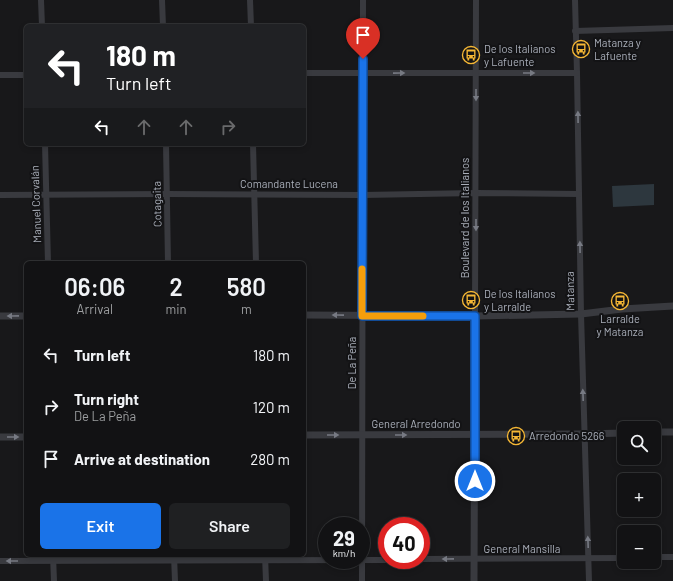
<!DOCTYPE html>
<html lang="en">
<head>
<meta charset="utf-8">
<style>
	:root { --surface:#121214; --page:#1f2022; --text:#f1f3f6; --muted:#9c9ea0; --line:#313234; --accent:#1a73e8 }
	body { margin:0; font-family:Barlow,sans-serif; background:var(--page); color:var(--text); height:100vh; display:flex; flex-direction:column; font-size:15px; white-space:nowrap }
	* { box-sizing:border-box; margin:0 }
	p { font-size:13px; color:var(--muted) }
	.icon { flex:none; width:22px; height:22px; fill:none; stroke:currentColor; stroke-width:2; stroke-linecap:round; stroke-linejoin:round }
	.map { position:relative; flex:1; overflow:hidden }
	.drawer { position:absolute; left:24px; top:261px; width:282px; height:296px; display:flex; flex-direction:column; background:var(--surface); border-radius:6px; box-shadow:0 2px 6px #0003,0 0 0 1px var(--line) }
	.drawer>* { flex:none }
	.banner { position:absolute; left:24px; top:24px; width:282px; height:122px; border-radius:6px; box-shadow:0 2px 6px #0003,0 0 0 1px var(--line); background:#202124; color:#fff; overflow:hidden }
	.buttons { position:absolute; left:617px; top:421px; display:grid; gap:8px }
	.buttons a { display:grid; place-items:center; width:44px; height:44px; border-radius:6px; background:var(--surface); box-shadow:0 2px 6px #0003,0 0 0 1px var(--line); font-size:20px }
	.speed { position:absolute; left:318px; top:517px; display:flex; gap:8px; font-size:20px; font-weight:700; text-align:center }
	.speed>* { display:grid; place-content:center; width:52px; height:52px; border-radius:50%; background:var(--surface); box-shadow:0 2px 6px #0003,0 0 0 1px var(--line); line-height:1 }
	.speed small { font-size:10px; font-weight:400 }
	.speed .limit { border:6px solid #d22; background:#fff; color:#111 }
	.pin { position:absolute; display:grid; place-items:center; width:34px; height:34px; color:#fff; margin:-41px -17px; border-radius:50% 50% 50% 0; rotate:-45deg; box-shadow:0 0 4px #0007 }
	.pin .icon { rotate:45deg }
	.me { position:absolute; width:44px; margin:-22px; rotate:0deg; stroke-linejoin:round; filter:drop-shadow(0 0 3px #0008) }
	.turn { display:flex; align-items:center; gap:14px; height:84px; padding:0 16px; font-size:18px }
	.turn .icon { width:52px; height:52px; stroke-width:2.5 }
	.turn b { display:block; font-size:28px; line-height:34px }
	.lanes { display:flex; align-items:center; height:38px; padding:0 16px; background:#0003; justify-content:center; gap:20px; direction:ltr }
	.lanes .off { opacity:.35 }
	.eta { display:flex; justify-content:space-evenly; align-items:center; height:68px; text-align:center }
	.eta b { font-size:24px; font-weight:600; line-height:28px }
	.cta { display:flex; gap:8px; margin-top:auto; padding:8px 16px }
	.cta a { flex:1; height:46px; border-radius:6px; background:var(--accent); color:#fff; font-size:16px; font-weight:600; line-height:46px; text-align:center }
	.cta a+a { background:var(--page); color:var(--text) }
	ul { padding:0; list-style:none }
	li { display:flex; align-items:center; gap:12px; height:52px; padding:0 16px }
	li div { flex:1 }
	li b { display:block; font-size:15px }
	li em { font-style:normal }
	.map>svg:first-child { display:block }
	.water { fill:#2d373e }
	.lines { fill:none; stroke-linecap:round; stroke-linejoin:round }
	.minor { stroke:#393a3f; stroke-width:6 }
	.tertiary { stroke:#393a3f; stroke-width:7 }
	.oneway { fill:#777a83 }
	.route-casing { stroke:#114b97; stroke-width:10 }
	.route { stroke:#1a73e8; stroke-width:7 }
	.slow { stroke:#f59e0b; stroke-width:7 }
	.labels { text-anchor:middle; stroke-width:4; stroke-linejoin:round; paint-order:stroke }
	.poi-label { font-size:11px; fill:#aaafba; stroke:#131315; text-anchor:start }
	.street-label { font-size:11px; fill:#aaafba; stroke:#131315 }
</style>
</head>
<body>
<div class="map">
<svg width="673" height="581" viewBox="0 0 673 581">
	<rect width="100%" height="100%" fill="#18181a"/>
	<!-- water -->
	<path class="water" d="M654,184V205L613,207L612,186Z"/>
	<g class="lines">
		<!-- minor -->
		<g class="minor">
			<path d="M41,0L42,26"/>
			<path d="M162,0L163,26"/>
			<path d="M250,0L251,26"/>
			<path d="M575,0L577,73L581,314L589,581"/>
			<path d="M575,31L673,28"/>
			<path d="M304,73H577"/>
			<path d="M0,75H26"/>
			<path d="M45,144L48,263"/>
			<path d="M166,144L168,263"/>
			<path d="M253,144L256,263"/>
			<path d="M0,195L167,194L363,195L476,193L579,194"/>
			<path d="M475,316L476,0"/>
			<path d="M53,555L54,581"/>
			<path d="M174,555L175,581"/>
			<path d="M265,555L266,581"/>
			<path d="M654,557H673"/>
			<path d="M421,559L624,558"/>
			<path d="M0,561L387,560"/>
			<path d="M362,581L363,0"/>
		</g>
		<!-- tertiary -->
		<g class="tertiary">
			<path d="M304,315L475,316L581,314L622,309L673,306"/>
			<path d="M0,316H26"/>
			<path d="M654,432H673"/>
			<path d="M304,435L584,434L624,433"/>
			<path d="M0,437H26"/>
			<path d="M474,581L475,316"/>
		</g>
	</g>
	<!-- one-way arrows -->
	<defs><path id="oneway-solid" d="M-6-.8H1V-3.2L6.5 0L1 3.2V.8H-6Z"/></defs>
	<g class="oneway">
		<use href="#oneway-solid" transform="translate(399 73) rotate(-1)"/>
		<use href="#oneway-solid" transform="translate(529 73)"/>
		<use href="#oneway-solid" transform="translate(476 95) rotate(90)"/>
		<use href="#oneway-solid" transform="translate(578 117) rotate(-91)"/>
		<use href="#oneway-solid" transform="translate(476 225) rotate(90)"/>
		<use href="#oneway-solid" transform="translate(580 247) rotate(-91)"/>
		<use href="#oneway-solid" transform="translate(338 315) rotate(-179)"/>
		<use href="#oneway-solid" transform="translate(13 316) rotate(179)"/>
		<use href="#oneway-solid" transform="translate(583 395) rotate(-92)"/>
		<use href="#oneway-solid" transform="translate(333 435)"/>
		<use href="#oneway-solid" transform="translate(401 435)"/>
		<use href="#oneway-solid" transform="translate(13 437)"/>
		<use href="#oneway-solid" transform="translate(588 542) rotate(-92)"/>
		<use href="#oneway-solid" transform="translate(448 559) rotate(179)"/>
		<use href="#oneway-solid" transform="translate(12 561) rotate(-180)"/>
	</g>
	<g class="lines">
		<!-- route casing -->
		<g class="route-casing">
			<path id="route" d="M363,59L362,316H475V481"/>
		</g>
		<!-- route -->
		<use href="#route" class="route"/>
		<!-- slow -->
		<path class="slow" d="M362,269V316H423"/>
	</g>
	<!-- icons -->
	<defs>
		<g id="bus-ring" transform="scale(0.9)"><circle r="9.5" fill="#131315" stroke="#f5b735" stroke-width="1.5"/><path d="M-5-6H5V4H4V6H2V4H-2V6H-4V4H-5ZM-3.5-4V0h7V-4ZM-3.5 1.2v1.5H-2V1.2ZM2 1.2v1.5H3.5V1.2Z" fill="#f5b735"/></g>
	</defs>
	<g fill-rule="evenodd">
		<use href="#bus-ring" x="581" y="49"/>
		<use href="#bus-ring" x="471" y="55"/>
		<use href="#bus-ring" x="471" y="300"/>
		<use href="#bus-ring" x="620" y="301"/>
		<use href="#bus-ring" x="516" y="436"/>
	</g>
	<g class="labels">
		<!-- poi labels -->
		<g class="poi-label">
			<text x="594" y="47">Matanza y<tspan x="594" dy="13">Lafuente</tspan></text>
			<text x="484" y="53">De los Italianos<tspan x="484" dy="13">y Lafuente</tspan></text>
			<text x="484" y="298">De los Italianos<tspan x="484" dy="13">y Larralde</tspan></text>
			<text x="620" y="323" text-anchor="middle">Larralde<tspan x="620" dy="13">y Matanza</tspan></text>
			<text x="529" y="440">Arredondo 5266</text>
		</g>
		<!-- street labels -->
		<g class="street-label">
			<text x="289" y="188">Comandante Lucena</text>
			<text transform="translate(36 204) rotate(-92)" y="4">Manuel Corvalán</text>
			<text transform="translate(157 204) rotate(-91)" y="4">Cotagaita</text>
			<text transform="translate(465 218) rotate(-90)" y="4">Boulevard de los Italianos</text>
			<text transform="translate(570 291) rotate(-91)" y="4">Matanza</text>
			<text transform="translate(352 363) rotate(-90)" y="4">De La Peña</text>
			<text x="416" y="428">General Arredondo</text>
			<text x="522" y="553">General Mansilla</text>
		</g>
	</g>
</svg>
<div class="buttons">
<a><svg class="icon" aria-label="search" viewBox="0 0 24 24"><circle cx="10" cy="10" r="6"/><path d="M15 15l6 6"/></svg></a>
<a>+</a>
<a>−</a>
</div>
<div class="speed"><div>29<small>km/h</small></div><div class="limit">40</div></div>
<div class="pin" style="left:363px;top:59px;background:#d93025"><svg class="icon" aria-label="arrive" viewBox="0 0 24 24"><path d="M6 21V4h12l-3 4 3 4H6"/></svg></div>
<svg class="me" style="left:475px;top:481px" viewBox="-20 -20 40 40"><circle r="17" fill="#1a73e8" stroke="#fff" stroke-width="3"/><path d="M0-11L8 9 0 5-8 9z" fill="#fff"/></svg>
<div class="banner">
<div class="turn"><svg class="icon" aria-label="left" viewBox="0 0 24 24"><path d="M17 20v-9H6M10 6l-5 5 5 5"/></svg><div><b>180 m</b>Turn left</div></div>
<div class="lanes"><svg class="icon" aria-label="left" viewBox="0 0 24 24"><path d="M17 20v-9H6M10 6l-5 5 5 5"/></svg><svg class="icon off" aria-label="ahead" viewBox="0 0 24 24"><path d="M12 20V5M6 11l6-6 6 6"/></svg><svg class="icon off" aria-label="ahead" viewBox="0 0 24 24"><path d="M12 20V5M6 11l6-6 6 6"/></svg><svg class="icon off" aria-label="right" viewBox="0 0 24 24"><path d="M7 20v-9h11M14 6l5 5-5 5"/></svg></div>
</div>
<section class="drawer">
<div class="eta">
<div><b>06:06</b><p>Arrival</p></div>
<div><b>2</b><p>min</p></div>
<div><b>580</b><p>m</p></div>
</div>
<ul>
<li><svg class="icon" aria-label="left" viewBox="0 0 24 24"><path d="M17 20v-9H6M10 6l-5 5 5 5"/></svg><div><b>Turn left</b></div><em>180 m</em></li>
<li><svg class="icon" aria-label="right" viewBox="0 0 24 24"><path d="M7 20v-9h11M14 6l5 5-5 5"/></svg><div><b>Turn right</b><p>De La Peña</p></div><em>120 m</em></li>
<li><svg class="icon" aria-label="arrive" viewBox="0 0 24 24"><path d="M6 21V4h12l-3 4 3 4H6"/></svg><div><b>Arrive at destination</b></div><em>280 m</em></li>
</ul>
<div class="cta"><a>Exit</a><a>Share</a></div>
</section>
</div>
</body>
</html>
